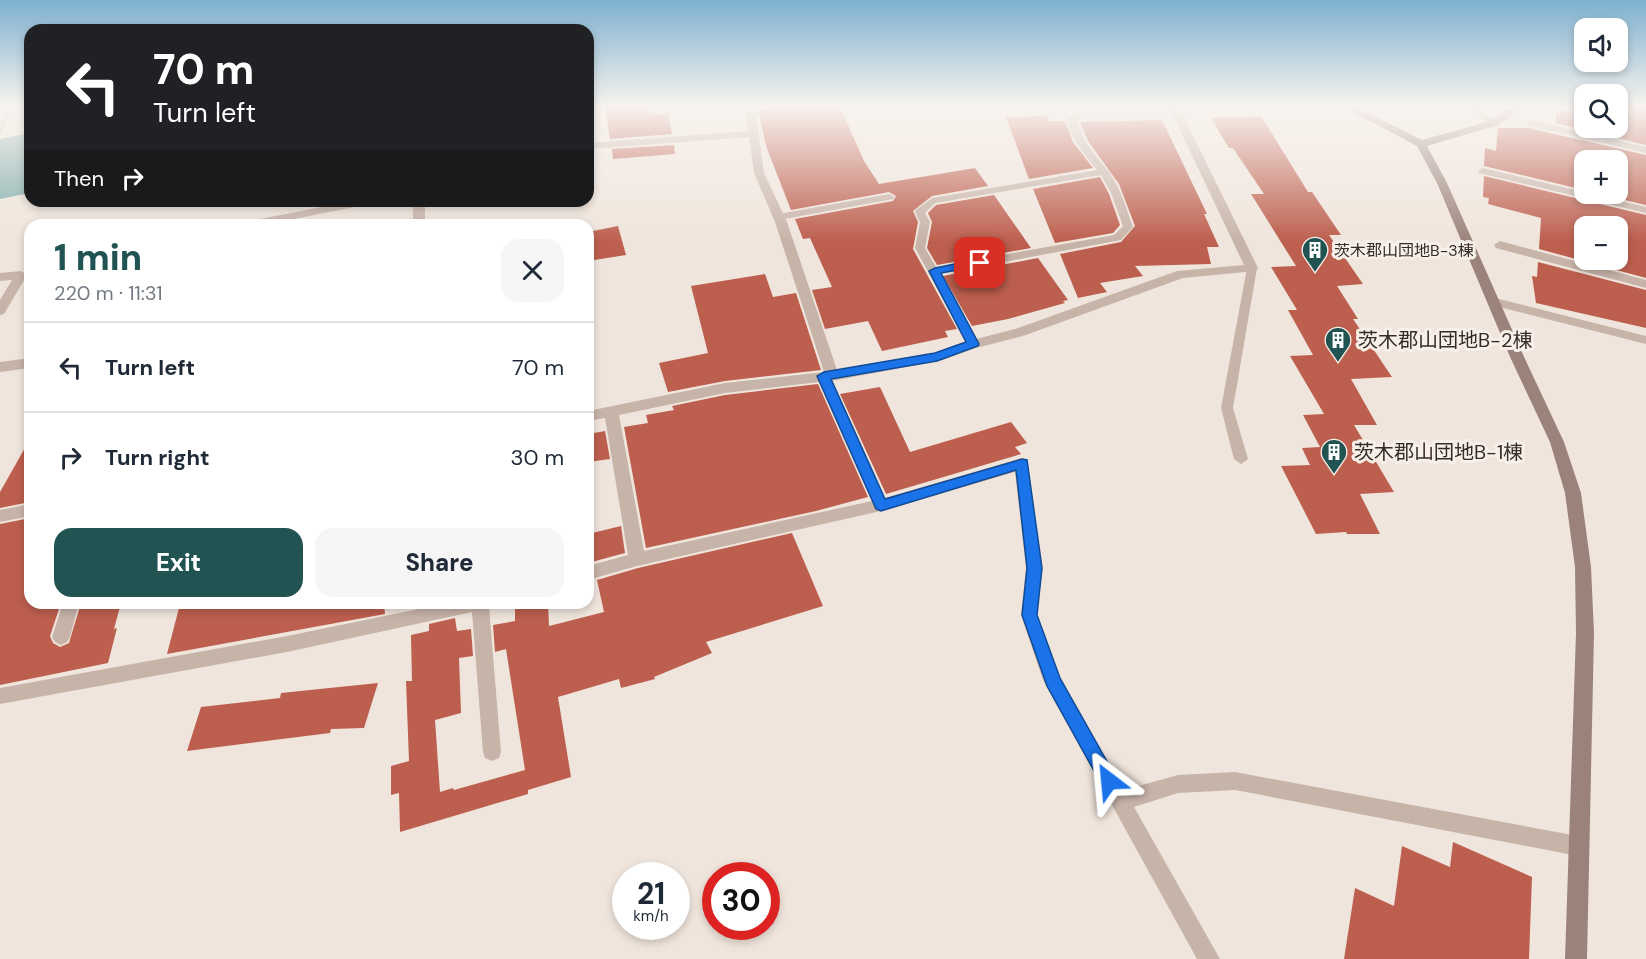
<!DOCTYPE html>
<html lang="en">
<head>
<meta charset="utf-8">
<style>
	:root { --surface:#fff; --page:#f6f6f7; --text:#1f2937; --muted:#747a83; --line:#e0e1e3; --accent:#215352 }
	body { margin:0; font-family:"DM Sans","Noto Sans JP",sans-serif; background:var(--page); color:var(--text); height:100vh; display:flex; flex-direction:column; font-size:22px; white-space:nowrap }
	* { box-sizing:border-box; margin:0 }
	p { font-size:20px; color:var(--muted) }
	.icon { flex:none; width:33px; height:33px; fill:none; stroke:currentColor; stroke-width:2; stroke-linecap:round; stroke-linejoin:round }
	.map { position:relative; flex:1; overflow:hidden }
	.details { position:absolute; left:24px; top:219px; width:570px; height:390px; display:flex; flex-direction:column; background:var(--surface); border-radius:18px; box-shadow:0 3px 9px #0003 }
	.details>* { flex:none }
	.top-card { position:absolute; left:24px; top:24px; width:570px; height:183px; border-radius:18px; box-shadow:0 3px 9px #0003; background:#202124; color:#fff; overflow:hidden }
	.tools { position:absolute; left:1574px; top:18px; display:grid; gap:12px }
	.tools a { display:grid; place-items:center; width:54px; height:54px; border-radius:12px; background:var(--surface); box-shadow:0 3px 9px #0003; font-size:30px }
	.speed { position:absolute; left:612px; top:862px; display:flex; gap:12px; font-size:30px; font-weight:700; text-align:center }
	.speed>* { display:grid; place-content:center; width:78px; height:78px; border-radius:50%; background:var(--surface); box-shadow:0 3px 9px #0003; line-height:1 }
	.speed small { font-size:15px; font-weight:400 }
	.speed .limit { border:9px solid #d22; background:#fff; color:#111 }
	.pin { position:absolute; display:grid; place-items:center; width:51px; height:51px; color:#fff; margin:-26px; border-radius:12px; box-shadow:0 3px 9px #0006 }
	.me { position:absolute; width:66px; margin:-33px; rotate:331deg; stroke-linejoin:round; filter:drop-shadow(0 0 4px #0008) }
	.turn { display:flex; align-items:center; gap:21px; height:126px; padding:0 30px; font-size:27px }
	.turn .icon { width:78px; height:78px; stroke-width:2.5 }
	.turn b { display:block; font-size:42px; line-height:51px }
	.then { display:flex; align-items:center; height:57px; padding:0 30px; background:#0003; gap:12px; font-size:22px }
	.round { display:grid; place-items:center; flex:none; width:63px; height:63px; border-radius:18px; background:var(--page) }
	.overview { display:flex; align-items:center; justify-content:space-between; height:102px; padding:0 30px }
	h1 { font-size:36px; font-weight:800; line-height:45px; color:var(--accent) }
	.button { display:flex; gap:12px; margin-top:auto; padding:12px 30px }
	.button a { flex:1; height:69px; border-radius:18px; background:var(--accent); color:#fff; font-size:24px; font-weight:800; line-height:69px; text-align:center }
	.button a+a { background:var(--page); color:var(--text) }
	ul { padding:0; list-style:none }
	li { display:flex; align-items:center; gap:18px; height:90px; padding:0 30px; border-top:2px solid var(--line) }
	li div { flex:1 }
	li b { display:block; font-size:22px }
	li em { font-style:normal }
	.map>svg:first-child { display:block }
	.water { fill:#7daba9 }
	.building { fill:#bd5f4e; fill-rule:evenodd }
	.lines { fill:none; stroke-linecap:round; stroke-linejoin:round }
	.path { stroke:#b39e93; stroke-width:3; stroke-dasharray:2 2; stroke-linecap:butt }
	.lane { fill:#c7b4a9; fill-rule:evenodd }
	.street { fill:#c7b4a9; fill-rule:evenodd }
	.secondary { fill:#9b837b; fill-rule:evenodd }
	.route { fill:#1a73e8; stroke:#114b97; stroke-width:1.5 }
	.labels { text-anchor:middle; stroke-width:6; stroke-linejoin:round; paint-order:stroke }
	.far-poi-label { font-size:16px; fill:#352b28; stroke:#f8efe8; text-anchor:start }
	.poi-label { font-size:20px; fill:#352b28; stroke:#f8efe8; text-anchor:start }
</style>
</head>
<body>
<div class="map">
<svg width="1646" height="959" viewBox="0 0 1646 959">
	<rect width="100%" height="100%" fill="#f0e5dc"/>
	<!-- water -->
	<path class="water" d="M30,133V193L0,199V139Z"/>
	<!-- building -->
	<g class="building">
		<path d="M605,107L651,108L650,115L668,113L672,134L610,139Z"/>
		<path d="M786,107H840L864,161L879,184L975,168L988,186L932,196L913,211L918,222L913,249L957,329L945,331L948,337L882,351L868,321L825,329L812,290L832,287L810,238L803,239L795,219L893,201L896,196L889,192L791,210L766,146L758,109Z"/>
		<path d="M1617,107H1646V145L1555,123L1557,109L1584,115V128H1617Z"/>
		<path d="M1047,116L1049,121H1065L1073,142L1093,168L1029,179L1006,117Z"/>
		<path d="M1261,116L1308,192H1312L1341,235H1329L1363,284L1337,286L1358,319H1353L1392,377L1351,379L1377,425H1354L1394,492L1360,494L1380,534H1347L1346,532L1316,534L1281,466L1310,465L1302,448L1320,447L1303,415L1324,414L1290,356L1313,355L1288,310H1297L1271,267L1296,266L1251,194H1264L1233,148H1229L1211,118Z"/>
		<path d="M1162,120L1207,214H1204L1219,247H1207L1211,264L1135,266L1143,276L1100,283L1107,292L1078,298L1060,254L1121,242L1135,226L1119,184L1088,141L1080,122Z"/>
		<path d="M1498,128H1528L1646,155V205L1599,194H1617V160H1584V190L1484,166L1485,148L1496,151Z"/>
		<path d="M674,145L675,154L613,159L612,149Z"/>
		<path d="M1484,176L1646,215V278L1539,249L1541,218L1488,204L1489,198L1483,197ZM1584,226H1617V260H1584Z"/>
		<path d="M1100,177L1109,194L1120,225L1113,233L1055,243L1033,189Z"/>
		<path d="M994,195L1031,248L937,265L927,248L932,222L928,213L936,205Z"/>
		<path d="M618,226L626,255L588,261V232Z"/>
		<path d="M1038,258L1068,300L1063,301L1065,303L1008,319L972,326L943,276Z"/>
		<path d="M1538,262L1646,290V328L1536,303L1532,276L1537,277Z"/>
		<path d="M765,274L773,297L796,293L821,370L725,381L668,392L659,363L708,353L691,286Z"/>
		<path d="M818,384L868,497L816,511L646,548L624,427L648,423L646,415L674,410L672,406L725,395Z"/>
		<path d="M880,387L910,452L1011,422L1027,443L1015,447L1021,454L886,494L840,394Z"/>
		<path d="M605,431L610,459L588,462V434Z"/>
		<path d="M30,439V502L0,508V492Z"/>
		<path d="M30,518V603H61L50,636L53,643L60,647L69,643L81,603H121L114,629L117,628L108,663L0,685V524Z"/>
		<path d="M621,526L625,553L588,563V534Z"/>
		<path d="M792,533L823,606L706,642L712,653L654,677L655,679L621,688L619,679L558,697L571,777L528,790V788V794L400,832L399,793L391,795V766L409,761L406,681H412L411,635L429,631V624L455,618L457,631L471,629L473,656L459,658L461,713L435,720L440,792L453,788L454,790L525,770L506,649L495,652L493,625L515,621V608L548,603L549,626L604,612L597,580L638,568Z"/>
		<path d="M207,603H384L385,614L167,654L179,608Z"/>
		<path d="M378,683L364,728L331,729L330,733L187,751L201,707L280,698L281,693Z"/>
		<path d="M1453,842L1532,877L1529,959H1344L1355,888L1394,906L1402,846L1450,867Z"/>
	</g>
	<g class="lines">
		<!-- path -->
		<path class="path" d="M0,130L12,107"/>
		<!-- lane -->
		<g class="lane">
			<path d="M1466,107H1477L1499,123L1491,125Z"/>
			<path d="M1175,108L1178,109V113L1084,115L1077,121C1082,142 1096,155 1109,172C1121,188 1126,208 1133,227L1121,240L940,274L979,344L973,348L969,347L915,248L920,222L915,212L916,210L932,198L1097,170C1084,154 1072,140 1067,120L1079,110ZM1101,175L1111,193L1123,226L1114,235L936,267L925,248L930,222L925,213L935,203Z"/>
			<path d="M889,194L894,197L893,199L779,220L774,217L779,214Z"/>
			<path d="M1252,265L1257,268L1233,408L1248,459L1241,464L1234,459L1221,408L1247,268Z"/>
		</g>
		<!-- street -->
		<g class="street">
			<path d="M745,107H755L764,173L787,222L837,370L935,353L968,341L1015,329L1177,271L1244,265L1169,107H1179L1258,268L1256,271L1183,278L1023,336L976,348L942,360L832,381L885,498L1022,458L1027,460L1042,568L1037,615L1060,677L1124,790L1178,775L1235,772L1578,836L1585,839L1588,846L1585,853L1578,856L1235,790L1178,793L1134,807L1220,959H1197L1043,680L1021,615L1026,568L1015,472L881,511L637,566L588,580V566L628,555L605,418L588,421V411L725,383L824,372L775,222L754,173L749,137L588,149V143L748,131ZM819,382L872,501L644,551L619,415L725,393Z"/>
			<path d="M1531,120L1646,147V153L1527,125L1526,123Z"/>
			<path d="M1483,168L1646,207V213L1479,173L1478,171Z"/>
			<path d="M352,201H376L370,204L263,225H239L245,222Z"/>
			<rect x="413" y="201" width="12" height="24"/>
			<path d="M1500,241L1646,280V288L1496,248L1494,245Z"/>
			<path d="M21,271L27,275L4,314L0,315V300L12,280L0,281V273Z"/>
			<path d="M1495,298L1646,336V344L1491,305L1489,302L1491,299Z"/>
			<path d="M30,358V368L0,372V362Z"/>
			<path d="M30,504V516L0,522V510Z"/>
			<path d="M63,603H79L70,637L67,642L61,645L55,642L52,637Z"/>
			<path d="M448,603H490L489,607L501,752L499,758L492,761L485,758L483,752L472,612L287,652L0,704V688L287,636Z"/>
		</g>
		<!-- secondary -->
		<path class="secondary" d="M1343,107H1356L1422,140L1490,121L1511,107H1523L1498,125L1427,146L1447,183L1525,359L1564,442L1581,493L1591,567L1594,633L1587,959H1565L1576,633L1575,567L1565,493L1550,442L1511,359L1437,183L1417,146Z"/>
	</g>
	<!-- sky -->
	<linearGradient id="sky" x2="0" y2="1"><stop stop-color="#7db0cf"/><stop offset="0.44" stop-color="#f8f3ef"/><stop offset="1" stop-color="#f8f3ef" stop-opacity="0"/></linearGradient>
	<rect width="1646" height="242" fill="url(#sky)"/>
	<!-- route -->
	<path class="route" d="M980,259L984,260V265L941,273L979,344L978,346L937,361L831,379L885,499L1022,459L1027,460L1042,568L1037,615L1060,678L1118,781L1115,787L1109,789L1103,787L1047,686L1022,615L1027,568L1016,470L881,511L876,509L817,376L824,372L935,353L966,342L929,271L935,268Z"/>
	<!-- icons -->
	<defs>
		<g id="building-pin" transform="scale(1.35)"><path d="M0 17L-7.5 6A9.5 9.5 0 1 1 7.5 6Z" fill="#215352" stroke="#f8efe8"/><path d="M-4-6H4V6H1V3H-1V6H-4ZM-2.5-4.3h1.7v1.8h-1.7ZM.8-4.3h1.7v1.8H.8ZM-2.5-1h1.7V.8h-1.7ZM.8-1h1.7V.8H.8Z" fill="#fff"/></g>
	</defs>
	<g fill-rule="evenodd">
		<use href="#building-pin" x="1315" y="250"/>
		<use href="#building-pin" x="1338" y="340"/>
		<use href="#building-pin" x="1334" y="452"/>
	</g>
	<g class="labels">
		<!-- far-poi labels -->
		<g class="far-poi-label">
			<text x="1334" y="256">茨木郡山団地B-3棟</text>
		</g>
		<!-- poi labels -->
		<g class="poi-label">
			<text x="1358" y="347">茨木郡山団地B-2棟</text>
			<text x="1354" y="459">茨木郡山団地B-1棟</text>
		</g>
	</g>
</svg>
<div class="tools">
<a><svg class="icon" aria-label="sound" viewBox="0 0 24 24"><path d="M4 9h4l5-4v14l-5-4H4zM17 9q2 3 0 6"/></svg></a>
<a><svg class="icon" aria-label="search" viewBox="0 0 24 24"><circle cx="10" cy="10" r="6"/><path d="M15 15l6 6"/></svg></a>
<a>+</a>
<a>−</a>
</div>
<div class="speed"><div>21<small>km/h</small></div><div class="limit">30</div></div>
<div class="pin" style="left:980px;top:263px;background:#d93025"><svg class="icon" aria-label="arrive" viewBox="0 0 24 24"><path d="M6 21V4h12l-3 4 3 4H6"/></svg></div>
<svg class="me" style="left:1109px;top:781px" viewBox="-20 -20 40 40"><path d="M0-17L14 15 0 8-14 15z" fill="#1a73e8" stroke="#fff" stroke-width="4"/></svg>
<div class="top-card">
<div class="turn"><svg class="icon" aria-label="left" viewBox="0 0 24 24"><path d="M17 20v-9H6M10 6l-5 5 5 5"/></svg><div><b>70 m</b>Turn left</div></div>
<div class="then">Then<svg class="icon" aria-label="right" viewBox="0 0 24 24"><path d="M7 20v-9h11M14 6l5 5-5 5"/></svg></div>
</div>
<section class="details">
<div class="overview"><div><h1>1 min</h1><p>220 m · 11:31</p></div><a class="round"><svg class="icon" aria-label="close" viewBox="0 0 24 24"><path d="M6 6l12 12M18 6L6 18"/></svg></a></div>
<ul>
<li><svg class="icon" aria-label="left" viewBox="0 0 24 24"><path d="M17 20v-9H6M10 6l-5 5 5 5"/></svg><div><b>Turn left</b></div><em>70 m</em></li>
<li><svg class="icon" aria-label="right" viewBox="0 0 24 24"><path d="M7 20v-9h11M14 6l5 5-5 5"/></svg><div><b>Turn right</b></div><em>30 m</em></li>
</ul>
<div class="button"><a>Exit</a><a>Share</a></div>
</section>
</div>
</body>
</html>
